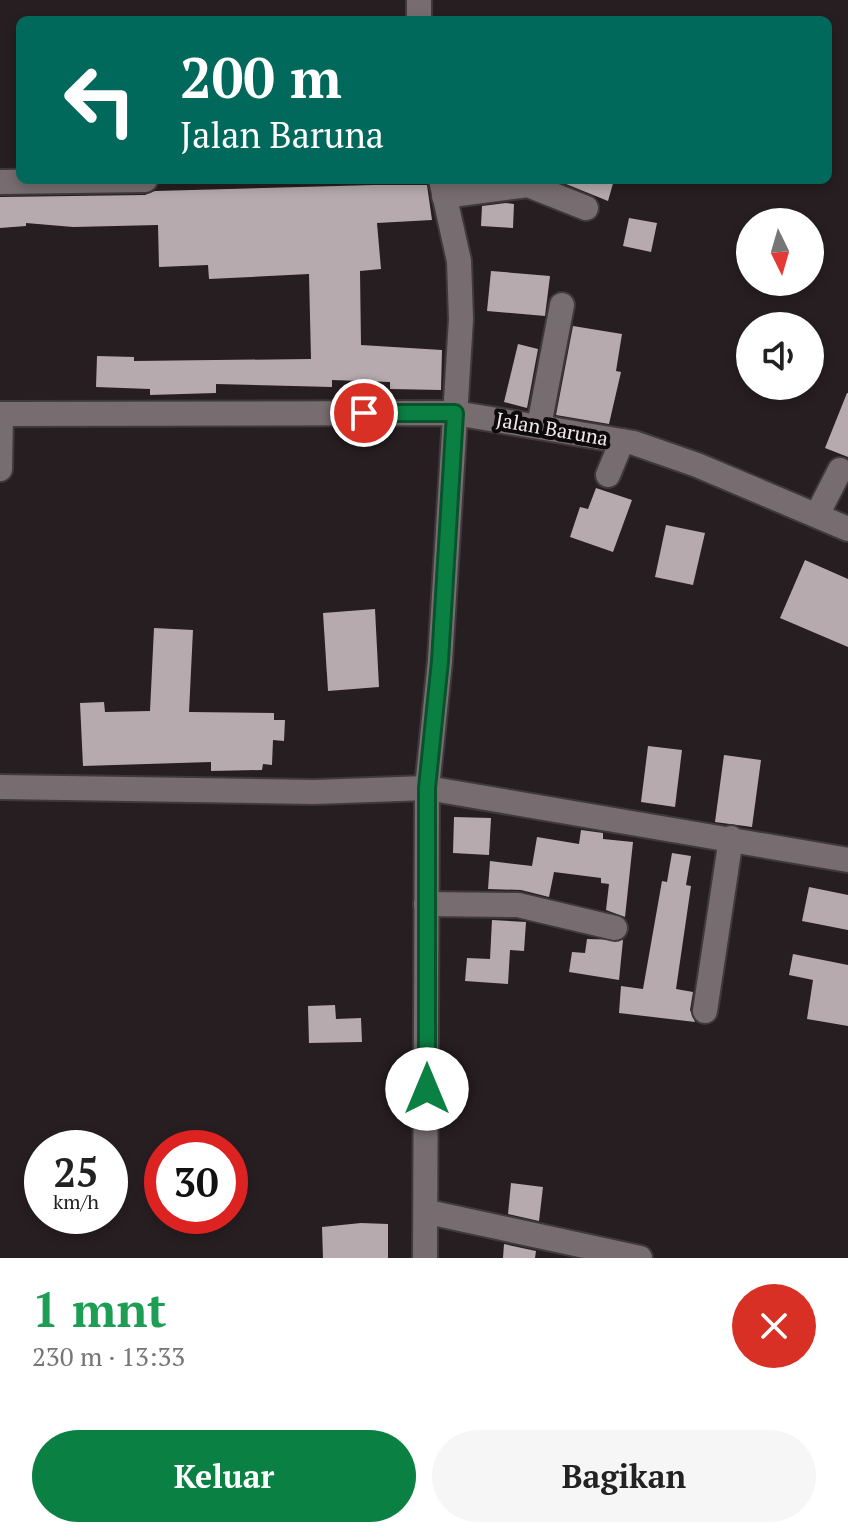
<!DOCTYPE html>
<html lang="id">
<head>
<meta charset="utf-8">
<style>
	:root { --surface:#fff; --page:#f6f6f6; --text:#222; --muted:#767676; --accent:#0b8043 }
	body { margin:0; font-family:"PT Serif",serif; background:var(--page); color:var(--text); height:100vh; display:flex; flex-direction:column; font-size:30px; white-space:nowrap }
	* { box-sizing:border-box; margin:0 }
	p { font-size:26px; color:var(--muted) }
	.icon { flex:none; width:44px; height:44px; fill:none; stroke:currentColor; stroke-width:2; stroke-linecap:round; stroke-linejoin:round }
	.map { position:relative; height:1258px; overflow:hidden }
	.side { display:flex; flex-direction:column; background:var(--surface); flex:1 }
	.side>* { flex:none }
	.hud { position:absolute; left:16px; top:16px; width:816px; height:168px; border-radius:12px; box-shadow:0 4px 12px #0003; background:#00695c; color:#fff; overflow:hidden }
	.needle { width:52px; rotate:175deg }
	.controls { position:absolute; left:736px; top:208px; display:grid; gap:16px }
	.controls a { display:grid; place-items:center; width:88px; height:88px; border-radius:50%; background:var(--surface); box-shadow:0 4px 12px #0003; font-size:40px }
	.speed { position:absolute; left:24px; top:1130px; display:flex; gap:16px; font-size:40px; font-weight:700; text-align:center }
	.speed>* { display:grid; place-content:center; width:104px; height:104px; border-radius:50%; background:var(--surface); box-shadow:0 4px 12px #0003; line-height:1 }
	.speed small { font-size:20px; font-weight:400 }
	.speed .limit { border:12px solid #d22; background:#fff; color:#111 }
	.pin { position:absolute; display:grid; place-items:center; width:68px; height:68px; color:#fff; margin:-34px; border:4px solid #fff; border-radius:50%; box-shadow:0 2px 8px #0007 }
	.me { position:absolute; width:88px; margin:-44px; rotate:0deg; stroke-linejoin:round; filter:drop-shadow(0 0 6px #0008) }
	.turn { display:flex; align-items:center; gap:28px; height:168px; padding:0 32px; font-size:36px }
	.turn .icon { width:104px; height:104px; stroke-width:2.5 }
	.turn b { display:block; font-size:56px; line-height:68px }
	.round { display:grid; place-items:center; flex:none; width:84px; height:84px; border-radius:42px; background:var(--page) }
	.head { display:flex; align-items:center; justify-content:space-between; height:136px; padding:0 32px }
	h1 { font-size:48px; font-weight:800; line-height:60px; color:#1e9e55 }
	.button { display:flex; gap:16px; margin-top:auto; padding:16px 32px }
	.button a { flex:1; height:92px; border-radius:48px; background:var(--accent); color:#fff; font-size:32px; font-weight:800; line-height:92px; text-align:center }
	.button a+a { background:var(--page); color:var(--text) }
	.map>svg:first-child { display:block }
	.building { fill:#b6aaae }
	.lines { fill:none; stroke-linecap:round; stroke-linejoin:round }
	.minor-casing { stroke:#40393c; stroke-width:28 }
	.minor { stroke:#776d71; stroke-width:24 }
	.route-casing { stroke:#07532c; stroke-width:20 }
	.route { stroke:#0b8043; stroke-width:14 }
	.labels { text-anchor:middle; stroke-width:8; stroke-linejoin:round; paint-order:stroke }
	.street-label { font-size:20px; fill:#efe8eb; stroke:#0d090b }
</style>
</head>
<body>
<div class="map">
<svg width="848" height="1258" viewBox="0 0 848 1258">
	<rect width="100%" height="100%" fill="#271e21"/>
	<!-- building -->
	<g class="building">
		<path d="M556,180H614L608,201Z"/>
		<path d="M374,185H427L432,220L377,223L381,269L360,271L361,345L442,350L441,390L390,389V382L332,380V387L216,384V393L150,395V389L96,387L97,356L134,357V361L311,359L309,274L209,279L208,265L159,267L158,225L73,227L26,223V226L0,228V197L145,195L155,191Z"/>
		<path d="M506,203L514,204L513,228L481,226L482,206Z"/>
		<path d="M629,218L657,223L651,252L623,246Z"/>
		<path d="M491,271L550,276L545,316L487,311Z"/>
		<path d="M573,326L622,334L616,371L621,372L609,424L556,415Z"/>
		<path d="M518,344L538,349L527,408L504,402Z"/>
		<path d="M847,393H848V457L825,448Z"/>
		<path d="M596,488L632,500L613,552L570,537L580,507L588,509Z"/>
		<path d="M666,525L705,533L693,585L655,577Z"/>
		<path d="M805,560L848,579V647L780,618Z"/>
		<path d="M375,609L379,687L328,691L323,613Z"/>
		<path d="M154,628L193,630L189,712L274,713V720H285L284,741L273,740L272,765L263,764L262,770L211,771V762L83,766L80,703L104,702L105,712L150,711Z"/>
		<path d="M648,746L682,750L675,807L641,802Z"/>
		<path d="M724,755L761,760L752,827L715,822Z"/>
		<path d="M454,817L491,818L489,855L453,853Z"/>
		<path d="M581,830L603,833V839L633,842L625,917L606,910L609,884L601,883V878L554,872L549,897L521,890L488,889L490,861L532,866L537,837L579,844Z"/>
		<path d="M672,853L691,856L686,885L691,886L676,989L693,992L690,1010L695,1022L619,1013L621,986L643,989L662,881L667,882Z"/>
		<path d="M809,887L848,895V930L802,921Z"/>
		<path d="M492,920L526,922L524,951L510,950L508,984L465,981L467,958L490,959Z"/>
		<path d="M587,939L623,940L619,980L569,972L572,952L585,953Z"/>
		<path d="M793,954L848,965V1026L807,1019L813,980L789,975Z"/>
		<path d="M335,1005L336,1019L361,1018L362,1042L309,1043L308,1006Z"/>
		<path d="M511,1183L543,1187L539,1221L508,1214Z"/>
		<path d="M361,1223L388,1224V1258H323L322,1227Z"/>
		<path d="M504,1244L536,1251L535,1258H503Z"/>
	</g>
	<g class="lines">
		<!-- minor casing -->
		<g class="minor-casing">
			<g id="minor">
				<path d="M419,20V0"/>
				<path d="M0,182L145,180"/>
				<path d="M444,196L528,185L586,208"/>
				<path d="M0,414L455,413L634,443L697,465L848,529"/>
				<path d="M539,426L562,305"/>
				<path d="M0,469L1,414"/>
				<path d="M608,475L622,441"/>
				<path d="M817,515L840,470"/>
				<path d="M0,787L314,792L427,788L848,860"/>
				<path d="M426,904L518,905L615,928"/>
				<path d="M705,1011L731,838"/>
				<path d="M428,1212L640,1258"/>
				<path d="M425,1258L427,788L440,661L461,319L459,261L441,180"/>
			</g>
		</g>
		<!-- minor -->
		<use href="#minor" class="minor"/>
	</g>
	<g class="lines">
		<!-- route casing -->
		<g class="route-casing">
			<path id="route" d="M364,413H455L440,661L427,788V1089"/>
		</g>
		<!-- route -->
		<use href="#route" class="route"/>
	</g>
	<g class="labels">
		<!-- street labels -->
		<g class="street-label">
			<text transform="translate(552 429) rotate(10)" y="7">Jalan Baruna</text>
		</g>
	</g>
</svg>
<div class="controls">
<a><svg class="needle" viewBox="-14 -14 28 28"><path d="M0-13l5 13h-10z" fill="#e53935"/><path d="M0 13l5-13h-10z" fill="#767676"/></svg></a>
<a><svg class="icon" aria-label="sound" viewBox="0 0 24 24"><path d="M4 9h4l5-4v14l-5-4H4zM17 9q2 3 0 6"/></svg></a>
</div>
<div class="speed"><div>25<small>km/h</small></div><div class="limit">30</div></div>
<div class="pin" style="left:364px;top:413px;background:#d93025"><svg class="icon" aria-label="arrive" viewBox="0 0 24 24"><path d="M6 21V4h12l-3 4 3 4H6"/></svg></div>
<svg class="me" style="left:427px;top:1089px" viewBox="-20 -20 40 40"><circle r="19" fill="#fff"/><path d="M0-13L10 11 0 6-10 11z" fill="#0b8043"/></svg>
<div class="hud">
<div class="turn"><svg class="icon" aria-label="left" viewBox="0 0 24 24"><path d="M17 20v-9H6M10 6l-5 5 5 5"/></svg><div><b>200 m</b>Jalan Baruna</div></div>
</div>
</div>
<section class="side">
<div class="head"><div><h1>1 mnt</h1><p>230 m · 13:33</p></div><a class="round" style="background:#d93025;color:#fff"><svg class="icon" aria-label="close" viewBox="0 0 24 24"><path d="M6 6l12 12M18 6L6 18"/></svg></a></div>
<div class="button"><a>Keluar</a><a>Bagikan</a></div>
</section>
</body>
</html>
